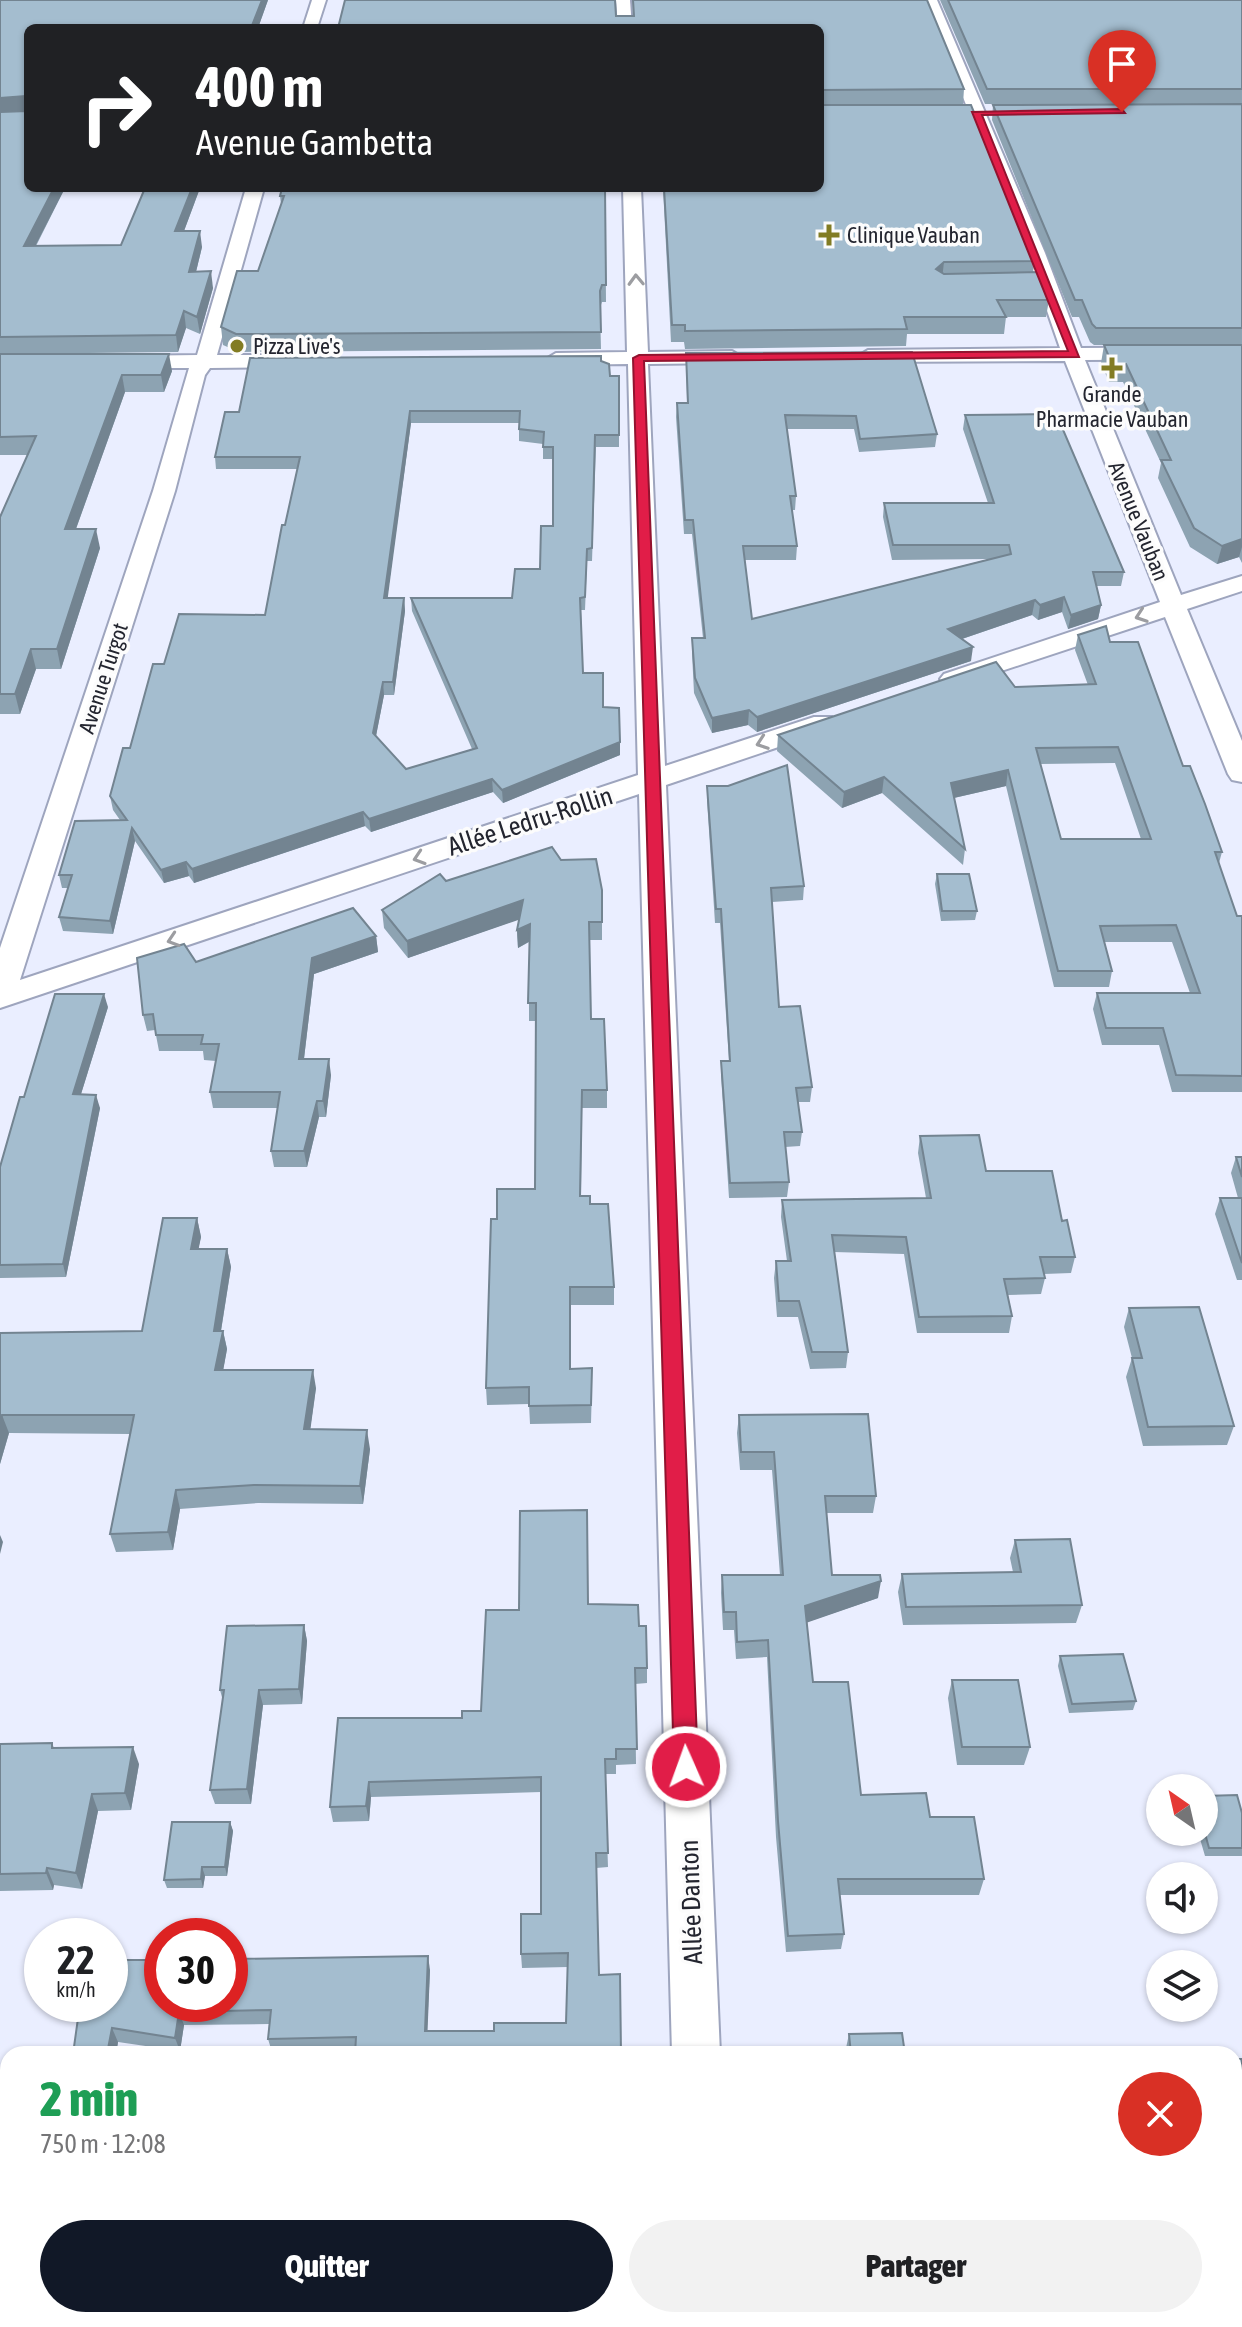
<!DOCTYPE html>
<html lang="fr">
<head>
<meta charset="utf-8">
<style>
	:root { --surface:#fff; --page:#f2f2f2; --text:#202124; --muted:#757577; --accent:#111827 }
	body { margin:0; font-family:"Asap Condensed",sans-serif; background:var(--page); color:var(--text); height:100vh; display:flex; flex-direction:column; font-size:30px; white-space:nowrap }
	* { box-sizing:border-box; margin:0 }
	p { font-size:26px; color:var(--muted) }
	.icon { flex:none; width:44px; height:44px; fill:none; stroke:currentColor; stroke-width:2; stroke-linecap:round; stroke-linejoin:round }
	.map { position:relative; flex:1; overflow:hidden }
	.details { position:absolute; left:0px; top:2046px; width:1242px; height:282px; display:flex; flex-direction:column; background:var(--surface); border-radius:24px 24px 0 0; box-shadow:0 2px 6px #0004 }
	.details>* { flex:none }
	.hud { position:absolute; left:24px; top:24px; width:800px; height:168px; border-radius:12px; box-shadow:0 2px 6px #0004; background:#202124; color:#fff; overflow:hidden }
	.needle { width:52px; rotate:326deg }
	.tools { position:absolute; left:1146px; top:1774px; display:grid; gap:16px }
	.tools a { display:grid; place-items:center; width:72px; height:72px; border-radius:50%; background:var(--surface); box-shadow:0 2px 6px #0004; font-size:40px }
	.speed { position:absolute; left:24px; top:1918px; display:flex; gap:16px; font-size:40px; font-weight:700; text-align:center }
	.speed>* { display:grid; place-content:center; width:104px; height:104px; border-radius:50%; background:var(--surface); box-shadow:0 2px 6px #0004; line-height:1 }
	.speed small { font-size:20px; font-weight:400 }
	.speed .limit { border:12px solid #d22; background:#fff; color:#111 }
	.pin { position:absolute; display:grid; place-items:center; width:68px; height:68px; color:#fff; margin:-82px -34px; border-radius:50% 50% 50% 0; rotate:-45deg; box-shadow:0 0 8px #0007 }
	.pin .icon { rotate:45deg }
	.me { position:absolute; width:88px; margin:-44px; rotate:358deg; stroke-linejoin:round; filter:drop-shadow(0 0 6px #0008) }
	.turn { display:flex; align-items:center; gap:28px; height:168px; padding:0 40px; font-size:36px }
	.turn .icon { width:104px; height:104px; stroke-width:2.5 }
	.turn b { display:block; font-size:56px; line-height:68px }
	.round { display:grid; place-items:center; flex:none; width:84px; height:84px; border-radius:42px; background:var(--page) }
	.summary { display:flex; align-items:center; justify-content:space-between; height:136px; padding:0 40px }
	h1 { font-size:48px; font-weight:800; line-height:60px; color:#1e9e55 }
	.action { display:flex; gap:16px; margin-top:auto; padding:16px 40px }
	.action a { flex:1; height:92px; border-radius:48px; background:var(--accent); color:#fff; font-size:32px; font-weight:800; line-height:92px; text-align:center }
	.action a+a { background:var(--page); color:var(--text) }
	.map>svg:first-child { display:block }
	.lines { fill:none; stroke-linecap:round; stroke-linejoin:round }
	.street-casing { stroke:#9ea5be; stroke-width:4 }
	.street { fill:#fff; fill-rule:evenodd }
	.wall { fill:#8da3b2; fill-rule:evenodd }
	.shaded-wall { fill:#738491 }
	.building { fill:#a4bdcf; stroke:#738491; stroke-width:2; fill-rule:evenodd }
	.oneway { stroke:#9c9da1 }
	.route { fill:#e11d48; stroke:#92132f; stroke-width:2 }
	.poi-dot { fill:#827c23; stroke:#fcfcfc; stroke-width:3 }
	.labels { text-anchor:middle; stroke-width:7; stroke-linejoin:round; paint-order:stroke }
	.far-poi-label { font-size:22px; fill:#23252f; stroke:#fcfcfc; text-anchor:start }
	.far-street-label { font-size:22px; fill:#23252f; stroke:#fcfcfc }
	.street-label { font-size:26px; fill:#23252f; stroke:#fcfcfc }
</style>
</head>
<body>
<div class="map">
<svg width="1242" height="2327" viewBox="0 0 1242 2327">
	<rect width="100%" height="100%" fill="#eaeeff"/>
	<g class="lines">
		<!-- street casing -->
		<g class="street-casing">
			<g id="street">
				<path d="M312,0H326L317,28H303Z"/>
				<path d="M616,0H630L632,28H618Z"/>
				<path d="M923,0H937L1045,253L1081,348L1242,347V359L1085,360L1181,595L1242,576V591L1187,609L1242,741V782L1232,780L1228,774L1165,617L962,684H944L940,679L944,674L1160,602L1065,361L868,362L858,356L868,350L1060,348L1027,253Z"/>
				<path d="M246,188H264L217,355H296L306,361L296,367L210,368L205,375L175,491L20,980L638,775L628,364L556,365L546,359L556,353L627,352L623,188H641L648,352L732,351L742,357L732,363L648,364L665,766L814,717H832L836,723L832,729L666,785L720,2054H672L639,794L0,1008V948L153,491L189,368H124L114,362L124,356L197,355Z"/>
				<rect x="678" y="2320" width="54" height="7"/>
			</g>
		</g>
		<!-- street -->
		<use href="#street" class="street"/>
	</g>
	<!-- wall -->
	<g class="wall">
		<path d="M0,0H268L258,28H28V188H65L36,246L121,245L145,188H200L184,231L202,247L196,272L213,288L200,334L186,328L178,352L0,354Z"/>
		<path d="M632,0H927L964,89L963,104L820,105L1035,261L1033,272L1049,300L1046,317H1006L1004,334H907L906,346L685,349L684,342H671L663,188H820V28L616,16H633Z"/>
		<path d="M940,0H1242V104H985Z"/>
		<path d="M1242,104V563L1239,557L1217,564L1190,547L1158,478L1161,463L1123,382H1109L1101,363L1104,345H1197H1094L1090,342L1079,317H1072L992,120L993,105Z"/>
		<path d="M605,188L606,302H602L600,308L601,349L239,352L223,345L221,327L258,271L281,204L280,196Z"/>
		<path d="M686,353L937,434L935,447L859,452L854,429H787L796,496L795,510H792L797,546L796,560H745L752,619L989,559L892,560L883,517L884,503H988L963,429L965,415L1124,572L1121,586H1096L1101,605L1098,619L1068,629L1062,612L1038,620L1032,615L962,639L971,661L757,732L748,725L712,733L694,693L692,653V638H703L692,534H684L676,417L677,403H687Z"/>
		<path d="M0,354L172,371L164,392H125L76,529L100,548L61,669H36L20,714H0V517L28,455H0Z"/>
		<path d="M601,361L610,376H619V447H596L592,561H587L585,610H581L583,673L603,707L620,755L503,803L493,792L371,832L365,826L194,883L189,876L164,883L135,841L113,934L63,931L59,917L68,888H62L59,875L120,820L113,810L110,796L164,664L265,615L298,469H216L215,457L239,412ZM411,423H519V441L543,444V459H553V526L540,569L512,598H411L412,611L472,749L406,769L376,736L384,695H394L405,611L404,598H387Z"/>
		<path d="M1078,635L1110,642L1183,766L1222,852L1219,863L1237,916H1242V1092H1172L1159,1045H1102L1093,1009L1097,993H1190L1172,942H1104L1112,971L1109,987H1054L1006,786L954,798L965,849L963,865L882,793L842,808L777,751L778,735L1015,687L1088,685L1075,650ZM1115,763L1141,839H1061L1040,764Z"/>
		<path d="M707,786L804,886L803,900L772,902L779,1007L812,1087L810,1102H798L802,1132L800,1146L785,1147L789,1182L787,1197L729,1198L721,1075V1061H729L720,923H715L707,800Z"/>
		<path d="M561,860L602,890V940H589L591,1019L607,1090V1108H582L581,1196L590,1204L614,1287V1305H571V1369L592,1386L591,1423L530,1424L529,1404L487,1405L486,1388L497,1219L535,1189L536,1021H529V942L518,948L517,930L519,919L408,958L384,928L382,910L446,881Z"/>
		<path d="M937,874L977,911L975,920L941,921L935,884Z"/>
		<path d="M376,936L378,952L314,974L304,1059L331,1075L326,1117H319L307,1167H274L271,1151L278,1108H213L210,1092L216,1061L204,1060L203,1051H159L155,1030L147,1031L143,1015L196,962Z"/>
		<path d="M108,1007L81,1094L100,1108L66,1277L0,1278V1167L24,1097Z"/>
		<path d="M920,1136L986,1171L1062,1221L1075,1257L1071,1273L1044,1274L1045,1278L1041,1294L1008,1295L1012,1316L1009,1333H917L904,1254L834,1252L848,1352L846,1368L810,1369L798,1317H777L774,1278L776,1261H787L781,1217L782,1200L926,1198L918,1153Z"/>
		<path d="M1236,1157H1242V1280H1237L1215,1214L1220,1198H1238L1231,1173Z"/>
		<path d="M197,1218L201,1237L198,1249H227L231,1267L221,1331H223L227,1349L223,1370L316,1388L310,1429L370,1449L363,1504L258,1503L180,1509L173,1550L116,1552L110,1534L130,1434L9,1433L0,1464V1333L142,1331Z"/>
		<path d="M1129,1308L1234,1426L1227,1445L1143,1446L1126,1377L1132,1358L1124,1327Z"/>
		<path d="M739,1415L876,1496L873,1513H826L832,1575L878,1598L807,1622L813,1682L861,1795L930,1817L984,1879L979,1895H840L844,1934L841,1949L786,1952L776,1837L767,1657L736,1659L734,1630H723L721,1593L722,1575H780L772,1470H740L737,1433Z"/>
		<path d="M1015,1540L1082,1605L1076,1623L903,1625L898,1592L902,1574L1013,1572L1010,1558Z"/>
		<path d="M588,1604L639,1626L647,1668V1683L635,1684L636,1764L616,1765V1774H605L608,1867L596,1868L599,1975L621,2054L355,2050L272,2052L268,2039L269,2024L184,2025L180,2051L118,2042L116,2054H73L80,2004L430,1970L427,2031H494L566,2023L568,1967L522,1968L521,1954L541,1914V1792L371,1797L369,1821L333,1822L330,1807L462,1718L481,1711L519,1610Z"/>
		<path d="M304,1625L307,1641L302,1704L263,1705L251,1804H215L210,1790L223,1701L220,1690Z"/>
		<path d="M1060,1656L1136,1701L1133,1710L1069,1713L1058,1666Z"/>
		<path d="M952,1680L1030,1747L1024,1765H957L948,1698Z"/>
		<path d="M52,1743L54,1748L139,1764L131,1810L98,1811L82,1889L54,1885L53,1890L0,1891V1744Z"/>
		<path d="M1204,1796L1242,1813V1856H1205L1198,1832H1204Z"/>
		<path d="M230,1822L233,1831L227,1876H205L203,1888H167L164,1880Z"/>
		<path d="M849,2034L905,2054H847L846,2048Z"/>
		<rect x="1234" y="2059" width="8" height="145"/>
		<rect x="0" y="2183" width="8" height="119"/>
	</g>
	<!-- shaded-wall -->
	<g class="shaded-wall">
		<path d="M262,0H268L258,28H251Z"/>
		<path d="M25,96L28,111L0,114V98Z"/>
		<path d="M54,188H65L27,262L24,246Z"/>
		<path d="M192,188H200L178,247L175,231Z"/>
		<path d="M200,231L202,247L192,288L189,272Z"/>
		<path d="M944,262L942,279L936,269Z"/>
		<path d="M211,271L213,288L200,334L197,317Z"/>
		<path d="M184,311L186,328L178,352L176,335Z"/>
		<path d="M169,354L172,371L164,392L161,375Z"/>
		<path d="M122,375L125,392L69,548L65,529Z"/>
		<path d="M410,411L411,423L386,611L384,598Z"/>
		<path d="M96,529L100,548L61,669L57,649Z"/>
		<path d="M1242,539V547L1239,557L1217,564L1222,546Z"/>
		<path d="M1064,597L1062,612L1038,620L1040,605Z"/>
		<path d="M404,598L405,611L394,695L393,682Z"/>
		<path d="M1035,600L1032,615L947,644L948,629Z"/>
		<path d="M1101,605L1098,619L1068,629L1071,615Z"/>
		<path d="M973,647L971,661L757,732V717Z"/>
		<path d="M31,649L36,669L20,714L15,694Z"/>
		<path d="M383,682L384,695L374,746L373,733Z"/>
		<path d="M749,710L748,725L712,733V718Z"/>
		<path d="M620,742V755L503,803L502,790Z"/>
		<path d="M1008,770L1006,786L949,799L951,783Z"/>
		<path d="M884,777L882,793L842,808L844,792Z"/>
		<path d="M492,779L493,792L371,832L369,819Z"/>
		<path d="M363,812L365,826L194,883L192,869Z"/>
		<path d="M132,828L135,841L113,934L110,921Z"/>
		<path d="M186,862L189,876L164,883L161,870Z"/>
		<path d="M523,900L524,918L408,958L407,941Z"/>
		<path d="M530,924V941L518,948L517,930Z"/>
		<path d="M376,936L378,952L314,974L302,1075L299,1059L312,958Z"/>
		<path d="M104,994L108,1007L77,1107L73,1094Z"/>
		<path d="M329,1059L331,1075L326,1117L323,1101Z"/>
		<path d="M96,1095L100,1108L66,1277L63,1264Z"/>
		<path d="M317,1101L319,1117L307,1167L304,1151Z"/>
		<path d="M197,1218L201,1237L195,1267L191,1249Z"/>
		<path d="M227,1249L231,1267L218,1349L214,1331Z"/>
		<path d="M223,1331L227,1349L220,1388L215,1370Z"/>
		<path d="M313,1370L316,1388L308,1447L304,1429Z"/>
		<path d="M2,1415L9,1433L0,1464V1422Z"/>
		<path d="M367,1430L370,1449L363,1504L360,1486Z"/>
		<path d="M176,1490L180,1509L173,1550L168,1532Z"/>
		<path d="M0,1535L3,1542L0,1554Z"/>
		<path d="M881,1581L878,1598L803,1624L805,1606Z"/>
		<path d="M304,1625L307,1641L302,1704L299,1689Z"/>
		<path d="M259,1690L263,1705L251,1804L247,1789Z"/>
		<path d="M133,1747L139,1764L131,1810L125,1793Z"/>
		<path d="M369,1782L371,1797L369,1821L366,1806Z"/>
		<path d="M92,1794L98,1811L82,1889L76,1873Z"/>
		<path d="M230,1822L233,1831L227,1876L225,1867Z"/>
		<path d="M202,1867L205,1876L203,1888L201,1879Z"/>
		<path d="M47,1868L54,1885L53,1890L46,1873Z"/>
		<path d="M428,1956L430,1970L427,2044L425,2031Z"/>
		<path d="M179,2012L184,2025L180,2051L175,2038Z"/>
		<path d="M112,2028L118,2042L116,2054H107Z"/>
		<path d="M0,2127L4,2134L0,2154Z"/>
		<path d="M177,2320H186L185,2327H176Z"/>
	</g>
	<!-- building -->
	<g class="building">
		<path d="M0,0H262L251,28H28V188H54L24,246L121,245L145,188H192L175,231H200L189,272L211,271L197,317L184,311L176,335L0,337V112L27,111L25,96L0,98Z"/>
		<path d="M345,0H615L616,16H634L633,0H927L964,89L821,90L820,94V28H338Z"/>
		<path d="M948,0H1242V89H987Z"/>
		<path d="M1242,104V328H1096L1092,324L1082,300H1075L993,105Z"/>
		<path d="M820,105H971L1035,261L944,262L936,269L944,274L1039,272L1049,300H997L1006,317H904L907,329L685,331V325H672L664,188H820Z"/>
		<path d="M282,188H605L606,285H602L600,291L601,332L236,334L221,327L237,271H258L284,196H280Z"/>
		<path d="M1104,345H1242V539L1222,546L1194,528L1161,460H1171L1126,364H1112Z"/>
		<path d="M912,352L937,434L860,439L856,416L785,415L796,496H790L797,546H743L752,619L1011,554L1009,545H893L884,503H994L965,415L1050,414L1058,418L1124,572H1093L1101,605L1071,615L1064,597L1040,605L1035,600L948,629L973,647L757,717L749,710L712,718L695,678L692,638H705L693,520H685L677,403H688L686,353Z"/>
		<path d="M0,354H169L161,375H122L65,529H96L57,649H31L15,694H0V517L36,436L0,437Z"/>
		<path d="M601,356V361L609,364L610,376H619V435H595L592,548L587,549L585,597L580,598L583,673H603V707L619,708L620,742L502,790L492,779L369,819L363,812L192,869L186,862L161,870L132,828L110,921L59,917L72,875H59L75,821L127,820L110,796L123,748H130L153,664H164L179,614L265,615L282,525H285L300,457H215L225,412H239L250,358ZM410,411H520L519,429L544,432L543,447H553V526H541L540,569H515L512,598H411L477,748L406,769L373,733L383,682H393L404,598H384Z"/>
		<path d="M1106,626L1110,642H1138L1183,766H1190L1205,804L1222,852H1215L1237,916H1242V1076L1176,1075L1163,1028H1106L1097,993H1200L1176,925L1100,926L1112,971H1058L1008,770L951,783L965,849L884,777L844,792L778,735L996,662L1015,687L1096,684L1078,635ZM1118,747L1151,839H1061L1036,748Z"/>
		<path d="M787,765L804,886L771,888L779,1007L800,1006L812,1087L796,1088L802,1132H784L789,1182L730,1183L721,1061H730L721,909H716L707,786H728Z"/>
		<path d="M552,847L561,860L596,859L602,890V922H589L591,1019H604L607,1090H582L580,1196H590V1204H608L614,1287H570V1369L592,1368L591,1405L529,1406V1387L486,1388L491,1219H497V1189H535L536,1003H528L530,924L517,930L523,900L407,941L382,910L440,874L446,881Z"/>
		<path d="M937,874H969L977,911H942Z"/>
		<path d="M353,908L376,936L312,958L299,1059H329L323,1101H317L304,1151H271L280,1092H210L219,1044H201L203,1035H156L153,1014L143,1015L137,958L184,944L196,962Z"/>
		<path d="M55,994H104L73,1094L96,1095L63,1264L0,1265V1167L20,1097H24Z"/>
		<path d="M979,1135L986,1171H1052L1062,1221L1067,1220L1075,1257H1040L1045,1278L1004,1279L1012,1316L919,1317L906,1237L832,1235L848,1352H812L799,1301H779L776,1261H791L782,1200L931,1198L920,1136Z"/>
		<path d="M1236,1157H1242V1177Z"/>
		<path d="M1220,1198H1242V1263Z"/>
		<path d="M163,1218H197L191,1249H227L214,1331H223L215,1370H313L304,1429L367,1430L360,1486L254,1485L176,1490L168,1532L110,1534L134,1415H2L0,1422V1333L142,1331Z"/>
		<path d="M1199,1307L1234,1426L1148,1427L1132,1358H1142L1129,1308Z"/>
		<path d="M868,1414L876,1496H825L832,1575H880L881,1581L805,1606L813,1682H848L861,1795L926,1793L930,1817H974L984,1879H838L844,1934L788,1936L778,1821L768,1640L737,1642L736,1612H724L722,1575H783L774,1452H741L739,1415Z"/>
		<path d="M587,1510L588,1604L638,1605L639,1626H646L647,1668H635L637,1749H616V1759H605L608,1853H596L599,1975L620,1974L621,2054H355L356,2037L268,2039L271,2010L179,2012L175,2038L112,2028L107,2054H73L80,2004H110V1960H162V2004H230V1959L428,1956L425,2031H494V2023H566L568,1953L521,1954V1914H541V1777L369,1782L366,1806L330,1807L338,1718H462V1711H481L486,1610H519L520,1511Z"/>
		<path d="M1070,1539L1082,1605L906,1607L902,1574L1021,1572L1015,1540Z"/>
		<path d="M304,1625L299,1689L259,1690L247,1789L210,1790L224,1690H220L227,1626Z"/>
		<path d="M1123,1654L1136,1701L1072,1704L1060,1656Z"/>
		<path d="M952,1680H1018L1030,1747H962Z"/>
		<path d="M52,1743V1748L133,1747L125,1793L92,1794L76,1873L47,1868L46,1873L0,1874V1744Z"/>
		<path d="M1237,1795L1242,1813V1848H1209L1204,1830V1796Z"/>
		<path d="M172,1822H230L225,1867H202L201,1879L164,1880Z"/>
		<path d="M902,2033L905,2054H851L849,2034Z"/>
		<rect x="1234" y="2059" width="8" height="132"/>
		<rect x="0" y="2183" width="8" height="106"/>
		<path d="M130,2320H177L176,2327H129Z"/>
	</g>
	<!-- one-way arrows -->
	<defs><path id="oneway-chevron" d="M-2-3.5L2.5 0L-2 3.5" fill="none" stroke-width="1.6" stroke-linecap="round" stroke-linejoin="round" transform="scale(2)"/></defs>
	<g class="oneway">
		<use href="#oneway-chevron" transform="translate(636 280) rotate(-92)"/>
		<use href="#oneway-chevron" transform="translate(1141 616) rotate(161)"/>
		<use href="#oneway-chevron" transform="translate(762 743) rotate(161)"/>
		<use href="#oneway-chevron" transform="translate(419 858) rotate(162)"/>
		<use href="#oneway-chevron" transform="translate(173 940) rotate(162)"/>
	</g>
	<!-- route -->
	<path class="route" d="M1122,109L1125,113L982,115L1079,357L644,361L698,1767L694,1775L686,1778L678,1775L674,1767L633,358L639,355L1068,351L972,112Z"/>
	<!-- markers -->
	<g class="poi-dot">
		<path d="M825 223h8v8h8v8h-8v8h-8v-8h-8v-8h8z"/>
		<circle cx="237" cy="346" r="8"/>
		<path d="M1108 356h8v8h8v8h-8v8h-8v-8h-8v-8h8z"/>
	</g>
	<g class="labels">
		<!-- far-poi labels -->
		<g class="far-poi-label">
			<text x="847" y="243">Clinique Vauban</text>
			<text x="253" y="354">Pizza Live's</text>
			<text x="1112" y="402" text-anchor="middle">Grande<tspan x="1112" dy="25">Pharmacie Vauban</tspan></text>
		</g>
		<!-- far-street labels -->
		<g class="far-street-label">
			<text transform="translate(1139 521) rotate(68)" y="8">Avenue Vauban</text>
			<text transform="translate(103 678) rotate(-72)" y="8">Avenue Turgot</text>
		</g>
		<!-- street labels -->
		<g class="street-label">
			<text transform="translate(530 821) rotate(-18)" y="9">Allée Ledru-Rollin</text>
			<text transform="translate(691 1902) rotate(-92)" y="9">Allée Danton</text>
		</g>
	</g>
</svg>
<div class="tools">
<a><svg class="needle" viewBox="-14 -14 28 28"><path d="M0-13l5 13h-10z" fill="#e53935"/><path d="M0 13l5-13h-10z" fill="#757577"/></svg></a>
<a><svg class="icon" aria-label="sound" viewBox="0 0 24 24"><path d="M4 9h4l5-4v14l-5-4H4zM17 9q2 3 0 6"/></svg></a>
<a><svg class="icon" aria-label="layers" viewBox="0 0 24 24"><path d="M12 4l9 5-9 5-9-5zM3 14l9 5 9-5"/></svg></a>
</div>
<div class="speed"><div>22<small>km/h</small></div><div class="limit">30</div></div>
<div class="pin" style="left:1122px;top:112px;background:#d93025"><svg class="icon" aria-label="arrive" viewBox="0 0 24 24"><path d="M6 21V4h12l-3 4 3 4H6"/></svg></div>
<svg class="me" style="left:686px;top:1767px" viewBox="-20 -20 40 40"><circle r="17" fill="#e11d48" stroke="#fff" stroke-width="3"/><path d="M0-11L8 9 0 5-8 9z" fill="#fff"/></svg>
<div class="hud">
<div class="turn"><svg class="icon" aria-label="right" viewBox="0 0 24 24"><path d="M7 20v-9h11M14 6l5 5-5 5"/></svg><div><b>400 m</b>Avenue Gambetta</div></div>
</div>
<section class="details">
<div class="summary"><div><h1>2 min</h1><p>750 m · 12:08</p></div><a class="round" style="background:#d93025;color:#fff"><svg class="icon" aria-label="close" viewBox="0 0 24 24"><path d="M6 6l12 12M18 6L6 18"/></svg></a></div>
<div class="action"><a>Quitter</a><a>Partager</a></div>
</section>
</div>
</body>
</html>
